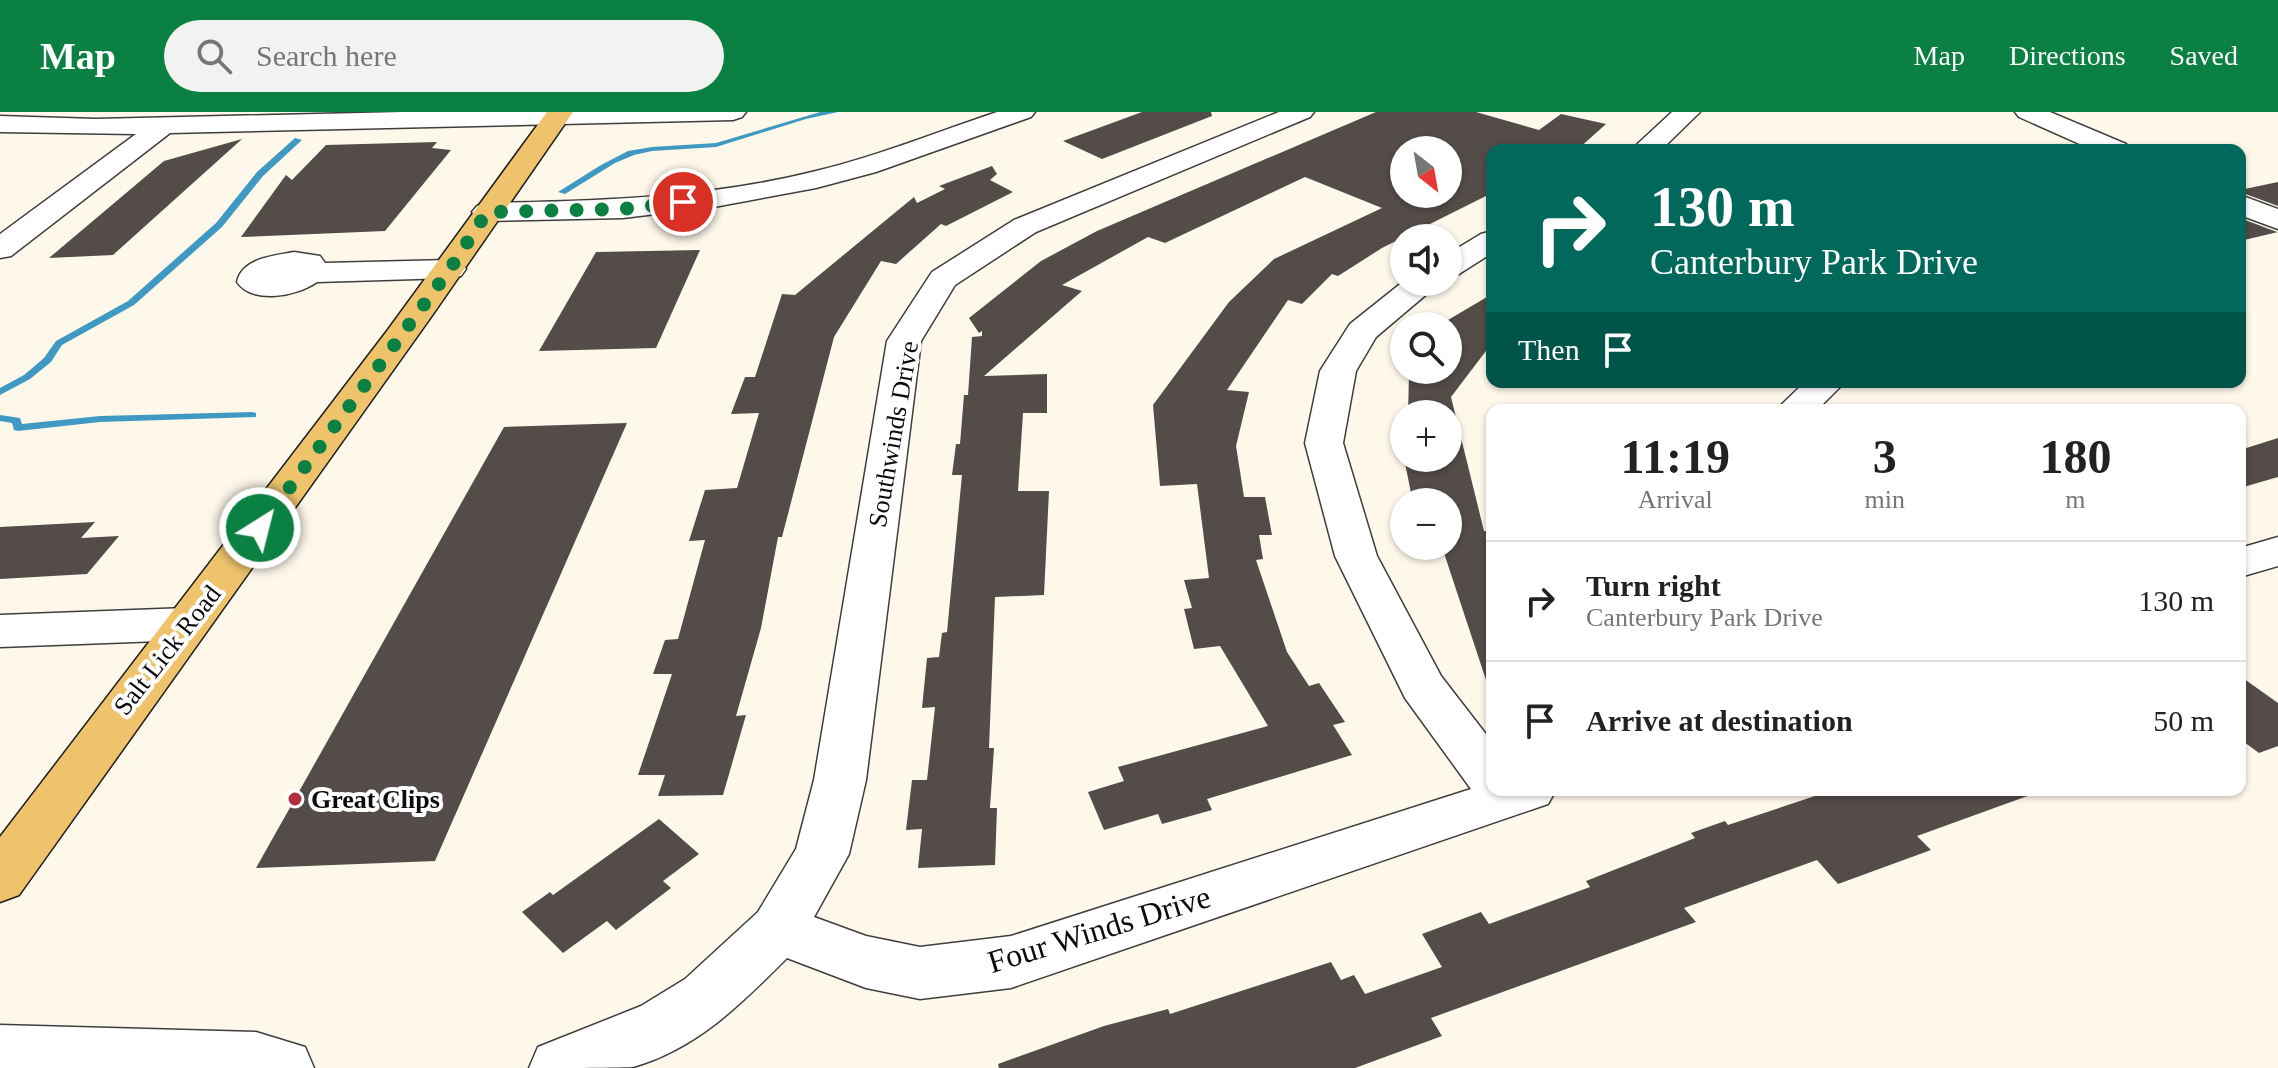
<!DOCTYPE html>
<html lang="en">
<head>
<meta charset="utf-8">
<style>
	:root { --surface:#fff; --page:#f2f2f2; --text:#222; --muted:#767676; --line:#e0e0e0; --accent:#0b8043 }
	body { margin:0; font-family:"Times New Roman",serif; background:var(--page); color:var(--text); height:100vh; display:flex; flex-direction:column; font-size:30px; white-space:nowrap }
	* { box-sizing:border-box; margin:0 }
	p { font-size:26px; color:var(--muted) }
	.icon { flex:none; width:44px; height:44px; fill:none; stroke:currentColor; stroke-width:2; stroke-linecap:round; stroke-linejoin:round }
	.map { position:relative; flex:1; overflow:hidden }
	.drawer { position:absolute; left:1486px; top:292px; width:760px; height:392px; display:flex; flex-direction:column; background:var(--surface); border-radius:16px; box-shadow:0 2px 6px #0004 }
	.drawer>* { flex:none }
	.banner { position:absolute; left:1486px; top:32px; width:760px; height:244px; border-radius:16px; box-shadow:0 2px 6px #0004; background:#00695c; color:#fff; overflow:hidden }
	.needle { width:52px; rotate:149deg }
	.fabs { position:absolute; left:1390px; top:24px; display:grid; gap:16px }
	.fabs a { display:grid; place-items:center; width:72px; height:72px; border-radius:50%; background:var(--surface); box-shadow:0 2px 6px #0004; font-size:40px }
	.pin { position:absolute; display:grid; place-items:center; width:68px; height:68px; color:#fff; margin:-34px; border:4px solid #fff; border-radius:50%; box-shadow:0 2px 8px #0007 }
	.me { position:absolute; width:88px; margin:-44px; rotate:36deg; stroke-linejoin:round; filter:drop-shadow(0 0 6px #0008) }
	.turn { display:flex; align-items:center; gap:28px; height:168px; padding:0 32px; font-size:36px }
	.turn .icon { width:104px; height:104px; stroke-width:2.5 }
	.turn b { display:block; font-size:56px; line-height:68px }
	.then { display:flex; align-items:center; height:76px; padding:0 32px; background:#0003; gap:16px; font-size:30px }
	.eta { display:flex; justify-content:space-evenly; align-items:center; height:136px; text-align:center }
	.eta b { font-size:48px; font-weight:700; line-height:56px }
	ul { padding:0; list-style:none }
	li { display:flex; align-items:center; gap:24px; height:120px; padding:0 32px; border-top:2px solid var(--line) }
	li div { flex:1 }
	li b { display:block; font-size:30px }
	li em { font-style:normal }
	header { display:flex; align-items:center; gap:48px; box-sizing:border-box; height:112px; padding:0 40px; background:var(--accent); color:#fff }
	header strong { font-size:38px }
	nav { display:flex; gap:44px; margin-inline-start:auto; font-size:28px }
	.search { width:560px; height:72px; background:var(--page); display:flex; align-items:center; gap:20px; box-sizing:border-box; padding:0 28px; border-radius:44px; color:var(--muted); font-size:30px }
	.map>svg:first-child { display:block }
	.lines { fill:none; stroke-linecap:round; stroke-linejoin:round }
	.stream { fill:#4099c3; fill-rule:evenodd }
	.building { fill:#534c49; fill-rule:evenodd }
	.minor-casing { stroke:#3e3e3e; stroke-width:3 }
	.major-casing { stroke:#1c1c1c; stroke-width:3 }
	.minor { fill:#fff; fill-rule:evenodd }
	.major { fill:#eec36b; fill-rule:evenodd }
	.route { stroke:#0b8043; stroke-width:14; stroke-dasharray:0 25.2 }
	.poi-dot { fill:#b02e3f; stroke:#fff; stroke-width:3 }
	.labels { text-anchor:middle; stroke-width:8; stroke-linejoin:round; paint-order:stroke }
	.street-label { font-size:26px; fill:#0b0b0b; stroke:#fff }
	.poi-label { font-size:26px; font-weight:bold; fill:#0b0b0b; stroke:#fff; text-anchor:start }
	.near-street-label { font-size:32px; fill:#0b0b0b; stroke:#fff }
</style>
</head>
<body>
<header>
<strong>Map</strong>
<div class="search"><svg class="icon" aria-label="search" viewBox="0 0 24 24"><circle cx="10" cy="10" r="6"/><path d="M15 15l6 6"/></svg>Search here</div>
<nav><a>Map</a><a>Directions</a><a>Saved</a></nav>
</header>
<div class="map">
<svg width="2278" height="956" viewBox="0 0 2278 956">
	<rect width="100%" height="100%" fill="#fef8eb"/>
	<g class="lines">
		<!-- stream -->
		<g class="stream">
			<path d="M820,0H838L806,7L716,35L652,39L634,43L615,51L565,82L558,80L601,53L628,39L652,35L716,31Z"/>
			<path d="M295,26L302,28L263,64L222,115L134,193L62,233L51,250L30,267L0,283V276L24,263L44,246L56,229L128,189L216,111L257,60Z"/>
			<path d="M252,300L256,301V305L100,310L18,319L14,318L12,311L0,309V303L20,306L22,312L100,304Z"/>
		</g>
	</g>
	<!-- building -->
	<g class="building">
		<path d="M1142,0H1211L1212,4L1102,47L1063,29Z"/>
		<path d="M1376,0H1476L1539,18L1561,2L1606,12L1577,38H1492V81L1382,136L1338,164L1332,162L1302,192L1288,188L1227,278L1249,280L1236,334L1244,385H1265L1272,423H1259L1263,447L1256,448L1287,540L1309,574L1319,571L1345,610L1333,613L1352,643L1207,687L1212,698L1162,712L1158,702L1104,718L1088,680L1124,669L1118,655L1268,614L1220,534L1194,537L1184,497L1192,496L1184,468L1209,466L1197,372L1160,374L1153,293L1229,190L1274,147L1382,96L1305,65L1165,131L1148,125L1062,173L1082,179L984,264L1047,262V301H1023L1018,379H1049L1044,483L995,485L989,636H994L990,696H997L995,753L918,756L922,717L906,718L912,668H927L935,595L922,596L927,546L939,545L942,521L947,520L962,363H952L956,332H960L964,283H968L972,225L982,224V219L979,221L969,206L1041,149L1097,119ZM1404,38H1448V82H1404Z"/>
		<path d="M242,27L113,143L49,146L164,49Z"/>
		<path d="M437,30L432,36L451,38L385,119L241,125L286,63L292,68L326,33Z"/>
		<path d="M992,54L997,62L990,68L1013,80L946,114L941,112L896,152L881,149L834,225L782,425H778L761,516L736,604L746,603L723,683L658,684L665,663H638L672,562H653L665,528L678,527L705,428L689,429L705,378L737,376L759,301L731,302L745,265H755L782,182L795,183L914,85L917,91L945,77L939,74Z"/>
		<path d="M2278,70V94L2240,80V78Z"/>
		<path d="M2240,106L2277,120H2278L2240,129Z"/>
		<path d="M700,138L656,236L539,239L596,140Z"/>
		<path d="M1492,182V231L1451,285L1484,419H1492V567L1486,568L1444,441H1434L1431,434H1448V390H1417L1412,386L1404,346H1448V302H1408L1409,262L1448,265V208Z"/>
		<path d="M627,311L435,749L256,756L504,315Z"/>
		<path d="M2278,326V365L2240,376V338Z"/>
		<path d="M95,410L81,426L119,424L87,462L0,467V415Z"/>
		<path d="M2240,564L2278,591V634L2259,641L2240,627Z"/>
		<path d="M1833,678H2033V682L1917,724L1931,738L1838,772L1817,748L1684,796L1696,810L1431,906L1442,924L1355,956H999L998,952L1104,914L1168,897L1170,902L1331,850L1341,868L1354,863L1365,882L1442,855L1422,822L1481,800L1489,812L1590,775L1586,769L1695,726L1691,721L1725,709L1728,713Z"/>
		<path d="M659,707L699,742L663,769L671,776L616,818L607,809L563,841L522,800L550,780L553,783Z"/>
	</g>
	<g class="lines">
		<!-- minor casing -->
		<g class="minor-casing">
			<g id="minor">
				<path d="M403,0H746L742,5L733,8L170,21L11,144L0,146V122L136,22L0,20V4L96,7Z"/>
				<path d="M997,0H1035L1031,5L876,60L816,76L714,95L623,106L487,109L477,106L472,100L477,94L487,91C597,89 709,86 816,59C878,44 937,20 997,0Z"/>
				<path d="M1279,0H1314L1310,5L1036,120L955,173L921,229L866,668L849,742L814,805L866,824L920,835L1011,824L1471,677L1405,586L1335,444L1305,331L1320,259L1350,212L1404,169L1441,170L1376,225L1356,259L1343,331L1377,444L1441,564L1492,630V678H1556L1548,692L1011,876L920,887L866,876L787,846C742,891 697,937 633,955C613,956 554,956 529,956L538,935L641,894L685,867L758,800L796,737L814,668L887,229L932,160L1014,108Z"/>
				<path d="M1672,0H1700L1661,38H1631Z"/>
				<path d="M2015,0H2050L2126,32L2130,38H2093L2019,5Z"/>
				<path d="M2240,83L2278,97V117L2240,103Z"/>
				<path d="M1492,119V141L1459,162L1448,164V142L1481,122Z"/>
				<path d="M294,140L320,144L325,151L450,148L461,150L466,157L461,164L450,166L317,170C297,184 253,193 237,170C242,146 273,144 294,140Z"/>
				<path d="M1805,270H1845L1817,298H1776Z"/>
				<path d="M2278,425V454L2240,465V436Z"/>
				<path d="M187,496L203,501L210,512L203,523L187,528L0,535V503Z"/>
				<path d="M0,913L256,920L305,935L314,956H0Z"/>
			</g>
		</g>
		<!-- major casing -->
		<g class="major-casing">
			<path id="major" d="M547,0H573L431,205L19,783L0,790V725L387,219Z"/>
		</g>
		<!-- minor -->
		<use href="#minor" class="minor"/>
		<!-- major -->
		<use href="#major" class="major"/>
	</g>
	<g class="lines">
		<!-- route -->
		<path class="route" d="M260,416L450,157L487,100L623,97L683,90"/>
	</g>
	<!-- markers -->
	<circle class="poi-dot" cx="295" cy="687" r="8"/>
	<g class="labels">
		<!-- street labels -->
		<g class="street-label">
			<text transform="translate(893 322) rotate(-80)" y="9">Southwinds Drive</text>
			<text transform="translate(167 538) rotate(-52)" y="9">Salt Lick Road</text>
		</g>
		<!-- poi labels -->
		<g class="poi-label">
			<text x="311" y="696">Great Clips</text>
		</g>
		<!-- near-street labels -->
		<g class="near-street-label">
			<text transform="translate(1099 817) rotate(-17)" y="11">Four Winds Drive</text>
		</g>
	</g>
</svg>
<div class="fabs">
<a><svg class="needle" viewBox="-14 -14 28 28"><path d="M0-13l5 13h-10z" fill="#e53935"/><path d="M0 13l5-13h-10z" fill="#767676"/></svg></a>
<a><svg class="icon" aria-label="sound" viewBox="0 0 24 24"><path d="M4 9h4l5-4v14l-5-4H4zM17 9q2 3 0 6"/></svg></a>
<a><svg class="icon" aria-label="search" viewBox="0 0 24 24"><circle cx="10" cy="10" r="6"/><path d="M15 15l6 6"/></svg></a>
<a>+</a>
<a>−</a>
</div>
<div class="pin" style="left:683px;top:90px;background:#d93025"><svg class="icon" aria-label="arrive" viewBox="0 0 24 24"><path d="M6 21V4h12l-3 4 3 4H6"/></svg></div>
<svg class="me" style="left:260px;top:416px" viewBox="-20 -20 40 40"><circle r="17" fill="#0b8043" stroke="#fff" stroke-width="3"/><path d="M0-11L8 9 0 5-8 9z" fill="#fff"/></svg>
<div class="banner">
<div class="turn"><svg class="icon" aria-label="right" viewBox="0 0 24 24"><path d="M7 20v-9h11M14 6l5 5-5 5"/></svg><div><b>130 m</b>Canterbury Park Drive</div></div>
<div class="then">Then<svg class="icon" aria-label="arrive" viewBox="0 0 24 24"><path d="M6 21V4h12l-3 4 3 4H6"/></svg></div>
</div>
<section class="drawer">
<div class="eta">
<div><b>11:19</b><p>Arrival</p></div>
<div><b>3</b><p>min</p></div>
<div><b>180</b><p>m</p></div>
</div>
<ul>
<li><svg class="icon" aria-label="right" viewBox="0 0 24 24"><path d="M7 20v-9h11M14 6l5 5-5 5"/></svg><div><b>Turn right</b><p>Canterbury Park Drive</p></div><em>130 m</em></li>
<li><svg class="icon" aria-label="arrive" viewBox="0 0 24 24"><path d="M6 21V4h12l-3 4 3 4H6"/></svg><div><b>Arrive at destination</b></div><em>50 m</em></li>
</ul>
</section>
</div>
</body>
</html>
